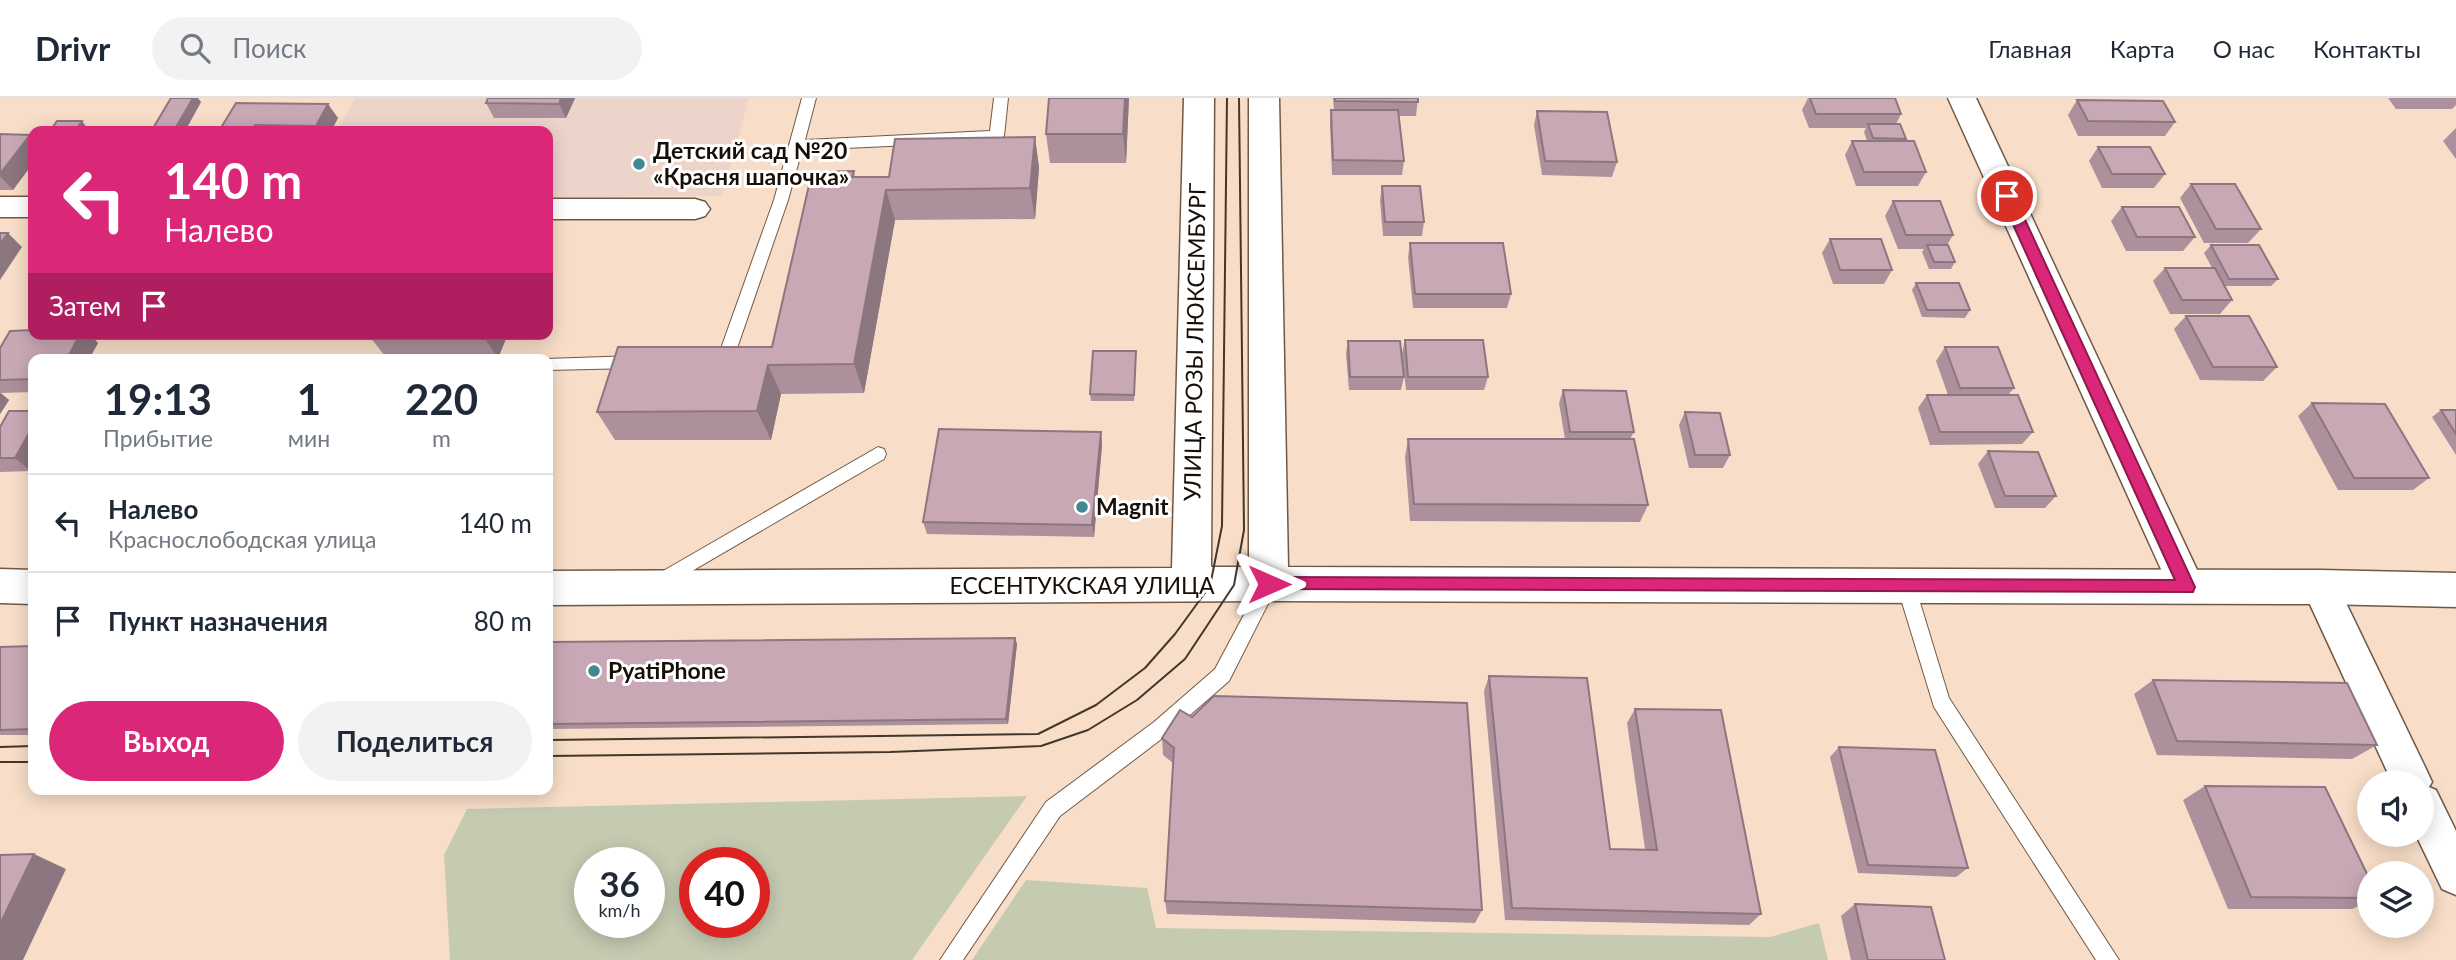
<!DOCTYPE html>
<html lang="ru">
<head>
<meta charset="utf-8">
<style>
	:root { --surface:#fff; --page:#f2f2f3; --text:#1f2937; --muted:#747a83; --line:#e0e1e3; --accent:#db2777 }
	body { margin:0; font-family:Lato,sans-serif; background:var(--page); color:var(--text); height:100vh; display:flex; flex-direction:column; font-size:26px; white-space:nowrap }
	* { box-sizing:border-box; margin:0 }
	p { font-size:23px; color:var(--muted) }
	.icon { flex:none; width:38px; height:38px; fill:none; stroke:currentColor; stroke-width:2; stroke-linecap:round; stroke-linejoin:round }
	.map { position:relative; flex:1; overflow:hidden }
	.details { position:absolute; left:28px; top:256px; width:525px; height:441px; display:flex; flex-direction:column; background:var(--surface); border-radius:14px; box-shadow:0 4px 18px #0003 }
	.details>* { flex:none }
	.banner { position:absolute; left:28px; top:28px; width:525px; height:214px; border-radius:14px; box-shadow:0 4px 18px #0003; background:#db2777; color:#fff; overflow:hidden }
	.tools { position:absolute; left:2357px; top:672px; display:grid; gap:14px }
	.tools a { display:grid; place-items:center; width:77px; height:77px; border-radius:50%; background:var(--surface); box-shadow:0 4px 18px #0003; font-size:35px }
	.speed { position:absolute; left:574px; top:749px; display:flex; gap:14px; font-size:35px; font-weight:700; text-align:center }
	.speed>* { display:grid; place-content:center; width:91px; height:91px; border-radius:50%; background:var(--surface); box-shadow:0 4px 18px #0003; line-height:1 }
	.speed small { font-size:18px; font-weight:400 }
	.speed .limit { border:10px solid #d22; background:#fff; color:#111 }
	.pin { position:absolute; display:grid; place-items:center; width:60px; height:60px; color:#fff; margin:-30px; border:4px solid #fff; border-radius:50%; box-shadow:0 2px 7px #0007 }
	.me { position:absolute; width:77px; margin:-38px; rotate:90deg; stroke-linejoin:round; filter:drop-shadow(0 0 5px #0008) }
	.turn { display:flex; align-items:center; gap:24px; height:147px; padding:0 21px; font-size:32px }
	.turn .icon { width:91px; height:91px; stroke-width:2.5 }
	.turn b { display:block; font-size:49px; line-height:60px }
	.then { display:flex; align-items:center; height:66px; padding:0 21px; background:#0003; gap:14px; font-size:26px }
	.eta { display:flex; justify-content:space-evenly; align-items:center; height:119px; text-align:center }
	.eta b { font-size:42px; font-weight:700; line-height:49px }
	.primary-button { display:flex; gap:14px; margin-top:auto; padding:14px 21px }
	.primary-button a { flex:1; height:80px; border-radius:42px; background:var(--accent); color:#fff; font-size:28px; font-weight:700; line-height:80px; text-align:center }
	.primary-button a+a { background:var(--page); color:var(--text) }
	ul { padding:0; list-style:none }
	li { display:flex; align-items:center; gap:21px; height:98px; padding:0 21px; border-top:2px solid var(--line) }
	li div { flex:1 }
	li b { display:block; font-size:26px }
	li em { font-style:normal }
	header { display:flex; align-items:center; gap:42px; box-sizing:border-box; height:98px; padding:0 35px; background:var(--surface); border-bottom:2px solid var(--line) }
	header strong { font-size:33px }
	nav { display:flex; gap:38px; margin-inline-start:auto; font-size:24px }
	.search { width:490px; height:63px; background:var(--page); display:flex; align-items:center; gap:18px; box-sizing:border-box; padding:0 24px; border-radius:38px; color:var(--muted); font-size:26px }
	.map>svg:first-child { display:block }
	.education { fill:#ecd4cb }
	.green { fill:#c5cbb1; fill-rule:evenodd }
	.lines { fill:none; stroke-linecap:round; stroke-linejoin:round }
	.service-casing { stroke:#6f5946; stroke-width:2 }
	.minor-casing { stroke:#6f5946; stroke-width:3 }
	.tertiary-casing { stroke:#6f5946; stroke-width:3 }
	.service { fill:#fff; fill-rule:evenodd }
	.minor { fill:#fff; fill-rule:evenodd }
	.tertiary { fill:#fff; fill-rule:evenodd }
	.tram { stroke:#42372c; stroke-width:2 }
	.wall { fill:#ac909c }
	.shaded-wall { fill:#8c767f }
	.building { fill:#c8a8b5; stroke:#8c767f; stroke-width:2 }
	.route { fill:#db2777; stroke:#8e194d; stroke-width:2 }
	.poi-dot { fill:#418892; stroke:#fff; stroke-width:2.5 }
	.labels { text-anchor:middle; stroke-width:6; stroke-linejoin:round; paint-order:stroke }
	.poi-label { font-size:23px; font-weight:bold; fill:#170f07; stroke:#fff; text-anchor:start }
	.street-label { font-size:23px; fill:#170f07; stroke:#fff }
</style>
</head>
<body>
<header>
<strong>Drivr</strong>
<div class="search"><svg class="icon" aria-label="search" viewBox="0 0 24 24"><circle cx="10" cy="10" r="6"/><path d="M15 15l6 6"/></svg>Поиск</div>
<nav><a>Главная</a><a>Карта</a><a>О нас</a><a>Контакты</a></nav>
</header>
<div class="map">
<svg width="2456" height="862" viewBox="0 0 2456 862">
	<rect width="100%" height="100%" fill="#f8dec8"/>
	<!-- education -->
	<path class="education" d="M355,0H749L722,98L548,99V33H337Z"/>
	<!-- green -->
	<g class="green">
		<path d="M1027,698L912,862H450L444,757L467,711ZM590,765H649V824H590ZM695,765H754V824H695Z"/>
		<path d="M1026,782L1147,790L1156,830L1770,839L1819,825L1828,862H972Z"/>
	</g>
	<g class="lines">
		<!-- service casing -->
		<g class="service-casing">
			<g id="service">
				<path d="M802,0H816L805,42L990,33L994,0H1008L1004,38L997,43L802,52L788,102L733,262L725,268L710,266L708,262L710,258L719,256L774,102Z"/>
				<path d="M635,258L643,264L635,270L548,272V261H545Z"/>
				<path d="M878,349L884,351L886,356L884,361L663,490L657,493L651,490L648,485L651,480Z"/>
				<path d="M1269,478L1275,481L1278,486L1229,583L1168,636L1060,718L963,862H940L1046,704L1154,624L1215,571L1263,481Z"/>
				<path d="M1906,480L1912,483L1915,488L1949,600L2119,862H2096L1934,609L1897,488L1900,483Z"/>
			</g>
		</g>
		<!-- minor casing -->
		<g class="minor-casing">
			<g id="minor">
				<path d="M1948,0H1976L2205,489L2200,500L2187,505L2174,500Z"/>
				<rect x="0" y="99" width="33" height="20"/>
				<path d="M548,101H695L705,104L710,111L705,118L695,121H548Z"/>
				<path d="M2320,473L2333,478L2426,671L2432,684L2429,689L2436,692L2456,733V797L2442,791L2416,737H2422V684H2392L2302,489L2307,478Z"/>
			</g>
		</g>
		<!-- tertiary casing -->
		<g class="tertiary-casing">
			<g id="tertiary">
				<path d="M1184,0H1214L1211,469H1249V0H1279L1288,469L2320,472L2456,475V509L2320,506L1269,503L548,507V473L1172,470Z"/>
				<path d="M0,471L33,472V506L0,505Z"/>
			</g>
		</g>
		<!-- service -->
		<use href="#service" class="service"/>
		<!-- minor -->
		<use href="#minor" class="minor"/>
		<!-- tertiary -->
		<use href="#tertiary" class="tertiary"/>
		<!-- tram -->
		<g class="tram">
			<path d="M548,642L1038,636L1096,607L1145,570L1175,536L1210,488L1222,428L1227,0"/>
			<path d="M0,649L33,648"/>
			<path d="M548,658L890,654L1041,648L1088,632L1137,602L1185,561L1234,487L1244,432L1239,0"/>
			<path d="M0,664H33"/>
		</g>
	</g>
	<!-- wall -->
	<g class="wall">
		<path d="M488,0H575L566,20H494L486,5Z"/>
		<path d="M1049,0H1129L1126,65H1050L1046,36Z"/>
		<path d="M1333,0H1418L1416,18H1399L1404,63L1402,77H1332L1330,26L1331,12H1334Z"/>
		<path d="M1808,0H1895L1901,16L1896,26L1906,41L1905,43L1926,74L1918,88H1856L1845,57L1852,43H1867L1864,34L1866,30H1809L1802,12Z"/>
		<path d="M2388,0H2456V7L2452,11H2396Z"/>
		<path d="M2077,2L2175,24L2165,38H2078L2068,17Z"/>
		<path d="M201,4L185,33H153L152,32Z"/>
		<path d="M236,5L338,20L331,33H219Z"/>
		<path d="M1537,13L1617,64L1612,79L1542,77L1534,27Z"/>
		<path d="M2456,30V61L2443,43Z"/>
		<path d="M0,36L30,37L33,40V65L13,92H0Z"/>
		<path d="M1035,39L1039,70L1035,121L895,122L864,295L781,296L771,342H615L597,314L772,249L854,73L855,79H889Z"/>
		<path d="M2098,49L2165,76L2154,90H2102L2089,63Z"/>
		<path d="M2191,86L2261,131L2248,145H2204L2180,100Z"/>
		<path d="M1382,88L1424,124L1422,138H1383L1380,102Z"/>
		<path d="M1893,103L1953,137L1947,147L1955,164L1951,171H1929L1922,154L1924,151H1898L1885,118Z"/>
		<path d="M2122,109L2195,139L2183,153H2126L2111,123Z"/>
		<path d="M1830,141L1892,172L1884,186H1833L1822,155Z"/>
		<path d="M1410,145L1511,196L1507,210H1413L1408,159Z"/>
		<path d="M2211,147L2278,181L2271,188H2225L2232,202L2220,216H2170L2153,183L2165,170H2212L2204,155Z"/>
		<path d="M1916,185L1970,212L1965,220L1922,219L1912,192Z"/>
		<path d="M2186,218L2277,269L2263,283L2200,282L2174,231Z"/>
		<path d="M33,236H89L98,245L89,261H33V294L1,295L9,302L0,316V250Z"/>
		<path d="M199,236H255L253,239H202Z"/>
		<path d="M508,236L498,260L385,258L370,239Z"/>
		<path d="M1405,242L1488,279L1484,292H1406L1402,255Z"/>
		<path d="M1348,243L1404,279L1401,292H1349L1346,256Z"/>
		<path d="M1945,249L2014,290L2008,297L2033,334L2022,346L1930,347L1918,310L1927,297H1948L1936,263Z"/>
		<path d="M1136,260L1134,303H1091L1090,296Z"/>
		<path d="M1563,292L1634,334L1630,341L1648,407L1640,424L1410,423L1405,359L1408,341H1565L1559,305Z"/>
		<path d="M2312,305L2429,380L2413,392H2338L2298,318Z"/>
		<path d="M2441,312H2456V357L2432,319Z"/>
		<path d="M33,313V369L31,373L0,374V329Z"/>
		<path d="M1685,314L1730,357L1723,370H1689L1679,327Z"/>
		<path d="M1101,334L1102,347L1094,439L927,436L923,424Z"/>
		<path d="M1988,353L2056,398L2045,410H1995L1978,366Z"/>
		<path d="M1015,540L1017,546L1008,626L548,631V544Z"/>
		<path d="M33,548V637H0V549Z"/>
		<path d="M1489,578L1610,751H1645L1627,625L1635,611L1761,816L1749,827L1505,822L1484,593Z"/>
		<path d="M2153,582L2377,647L2352,661L2157,657L2134,596Z"/>
		<path d="M1192,619L1482,812L1475,825L1167,816L1165,803L1173,665L1163,657L1162,640Z"/>
		<path d="M1839,649L1968,770L1956,779L1858,775L1830,659Z"/>
		<path d="M2205,688L2370,782V803L2352,811H2228L2183,702Z"/>
		<path d="M1855,806L1945,862H1851L1841,818Z"/>
	</g>
	<!-- shaded-wall -->
	<g class="shaded-wall">
		<path d="M193,0H198L201,4L185,33H177L175,31Z"/>
		<path d="M561,0H575L566,20L559,6Z"/>
		<path d="M1125,0H1129L1126,65L1123,36Z"/>
		<path d="M328,6L338,20L331,33H320L316,28Z"/>
		<path d="M82,23L88,31L87,33H75Z"/>
		<path d="M255,27L260,33H252Z"/>
		<path d="M30,37L33,40V65L13,92L0,78V76Z"/>
		<path d="M1035,39L1039,70L1035,121L1030,90Z"/>
		<path d="M886,92L895,122L864,295L854,266Z"/>
		<path d="M8,135L22,149L0,182V146Z"/>
		<path d="M80,236H89L98,245L89,261H67Z"/>
		<path d="M487,236H508L498,260L485,241Z"/>
		<path d="M768,267L781,296L771,342L757,313Z"/>
		<path d="M0,295L9,302L0,316Z"/>
		<path d="M33,328V369L31,373L15,360Z"/>
		<path d="M1101,334L1102,347L1094,439L1092,427Z"/>
		<path d="M1015,540L1017,546L1008,626L1006,621Z"/>
		<path d="M34,756L66,771L23,862H0V826Z"/>
	</g>
	<!-- building -->
	<g class="building">
		<path d="M171,0H193L175,31L152,32Z"/>
		<path d="M488,0H561L559,6L486,5Z"/>
		<path d="M1049,0H1125L1123,36H1046Z"/>
		<path d="M1335,0H1418V4L1335,3Z"/>
		<path d="M1810,0H1895L1901,16H1816Z"/>
		<path d="M2077,2L2163,3L2175,24L2088,23Z"/>
		<path d="M236,5L328,6L316,28L255,27L252,33H219Z"/>
		<path d="M1331,12H1398L1404,63L1333,62Z"/>
		<path d="M1537,13L1607,14L1617,64L1545,63Z"/>
		<path d="M57,23H82L75,33H50Z"/>
		<path d="M1868,26H1900L1906,41L1873,40Z"/>
		<path d="M0,36L30,37L0,76Z"/>
		<path d="M1035,39L1030,90L886,92L854,266L768,267L757,313L597,314L618,249H772L812,74L854,73L852,79H889L895,41Z"/>
		<path d="M1852,43H1914L1926,74H1864Z"/>
		<path d="M2098,49H2150L2165,76H2112Z"/>
		<path d="M2191,86H2235L2261,131H2216Z"/>
		<path d="M1382,88H1420L1424,124H1385Z"/>
		<path d="M1893,103H1940L1953,137H1906Z"/>
		<path d="M2122,109H2179L2195,139H2137Z"/>
		<path d="M0,135H8L0,146Z"/>
		<path d="M1830,141H1881L1892,172H1840Z"/>
		<path d="M1410,145H1503L1511,196H1415Z"/>
		<path d="M1927,147H1948L1955,164H1934Z"/>
		<path d="M2211,147H2259L2278,181H2229Z"/>
		<path d="M2165,170H2215L2232,202H2182Z"/>
		<path d="M1916,185H1959L1970,212H1927Z"/>
		<path d="M2186,218H2249L2277,269H2213Z"/>
		<path d="M33,232V236H80L67,261H33V281L0,282V250L10,233Z"/>
		<path d="M372,236H487L485,241L370,239Z"/>
		<path d="M1405,242H1483L1488,279H1408Z"/>
		<path d="M1348,243H1400L1404,279H1350Z"/>
		<path d="M1945,249H1998L2014,290H1960Z"/>
		<path d="M1093,253H1136L1134,297L1090,296Z"/>
		<path d="M1563,292L1626,293L1634,334H1570Z"/>
		<path d="M1927,297H2018L2033,334H1940Z"/>
		<path d="M2312,305L2385,306L2429,380H2354Z"/>
		<path d="M2441,312H2456V336Z"/>
		<path d="M9,313H33V328L15,360H0V329Z"/>
		<path d="M1685,314L1720,315L1730,357H1695Z"/>
		<path d="M939,331L1101,334L1092,427L923,424Z"/>
		<path d="M1408,341H1634L1648,407L1414,406Z"/>
		<path d="M1988,353L2038,354L2056,398H2005Z"/>
		<path d="M1015,540L1006,621L548,626V544Z"/>
		<path d="M33,548V631L0,632V549Z"/>
		<path d="M1489,578L1587,580L1610,751L1657,752L1635,611L1721,612L1761,816L1512,810Z"/>
		<path d="M2153,582L2347,585L2377,647L2177,643Z"/>
		<path d="M1214,598L1467,605L1482,812L1165,803L1174,650L1162,640L1180,612L1192,619Z"/>
		<path d="M1839,649L1935,652L1968,770L1868,767Z"/>
		<path d="M2205,688L2325,689L2370,782V800L2251,799Z"/>
		<path d="M34,756L0,826V757Z"/>
		<path d="M1855,806L1931,809L1945,862H1868Z"/>
	</g>
	<!-- route -->
	<path class="route" d="M2007,93L2014,98L2195,489L2193,494L1263,491L1260,486L1263,481L1269,479L2175,482L2000,98Z"/>
	<!-- markers -->
	<g class="poi-dot">
		<circle cx="639" cy="66" r="7"/>
		<circle cx="1082" cy="409" r="7"/>
		<circle cx="594" cy="573" r="7"/>
	</g>
	<g class="labels">
		<!-- poi labels -->
		<g class="poi-label">
			<text x="653" y="61">Детский сад №20<tspan x="653" dy="26">«Красня шапочка»</tspan></text>
			<text x="1096" y="417">Magnit</text>
			<text x="608" y="581">PyatiPhone</text>
		</g>
		<!-- street labels -->
		<g class="street-label">
			<text transform="translate(1195 244) rotate(-89)" y="8">УЛИЦА РОЗЫ ЛЮКСЕМБУРГ</text>
			<text x="1082" y="496">ЕССЕНТУКСКАЯ УЛИЦА</text>
		</g>
	</g>
</svg>
<div class="tools">
<a><svg class="icon" aria-label="sound" viewBox="0 0 24 24"><path d="M4 9h4l5-4v14l-5-4H4zM17 9q2 3 0 6"/></svg></a>
<a><svg class="icon" aria-label="layers" viewBox="0 0 24 24"><path d="M12 4l9 5-9 5-9-5zM3 14l9 5 9-5"/></svg></a>
</div>
<div class="speed"><div>36<small>km/h</small></div><div class="limit">40</div></div>
<div class="pin" style="left:2007px;top:98px;background:#d93025"><svg class="icon" aria-label="arrive" viewBox="0 0 24 24"><path d="M6 21V4h12l-3 4 3 4H6"/></svg></div>
<svg class="me" style="left:1269px;top:486px" viewBox="-20 -20 40 40"><path d="M0-17L14 15 0 8-14 15z" fill="#db2777" stroke="#fff" stroke-width="4"/></svg>
<div class="banner">
<div class="turn"><svg class="icon" aria-label="left" viewBox="0 0 24 24"><path d="M17 20v-9H6M10 6l-5 5 5 5"/></svg><div><b>140 m</b>Налево</div></div>
<div class="then">Затем<svg class="icon" aria-label="arrive" viewBox="0 0 24 24"><path d="M6 21V4h12l-3 4 3 4H6"/></svg></div>
</div>
<section class="details">
<div class="eta">
<div><b>19:13</b><p>Прибытие</p></div>
<div><b>1</b><p>мин</p></div>
<div><b>220</b><p>m</p></div>
</div>
<ul>
<li><svg class="icon" aria-label="left" viewBox="0 0 24 24"><path d="M17 20v-9H6M10 6l-5 5 5 5"/></svg><div><b>Налево</b><p>Краснослободская улица</p></div><em>140 m</em></li>
<li><svg class="icon" aria-label="arrive" viewBox="0 0 24 24"><path d="M6 21V4h12l-3 4 3 4H6"/></svg><div><b>Пункт назначения</b></div><em>80 m</em></li>
</ul>
<div class="primary-button"><a>Выход</a><a>Поделиться</a></div>
</section>
</div>
</body>
</html>
